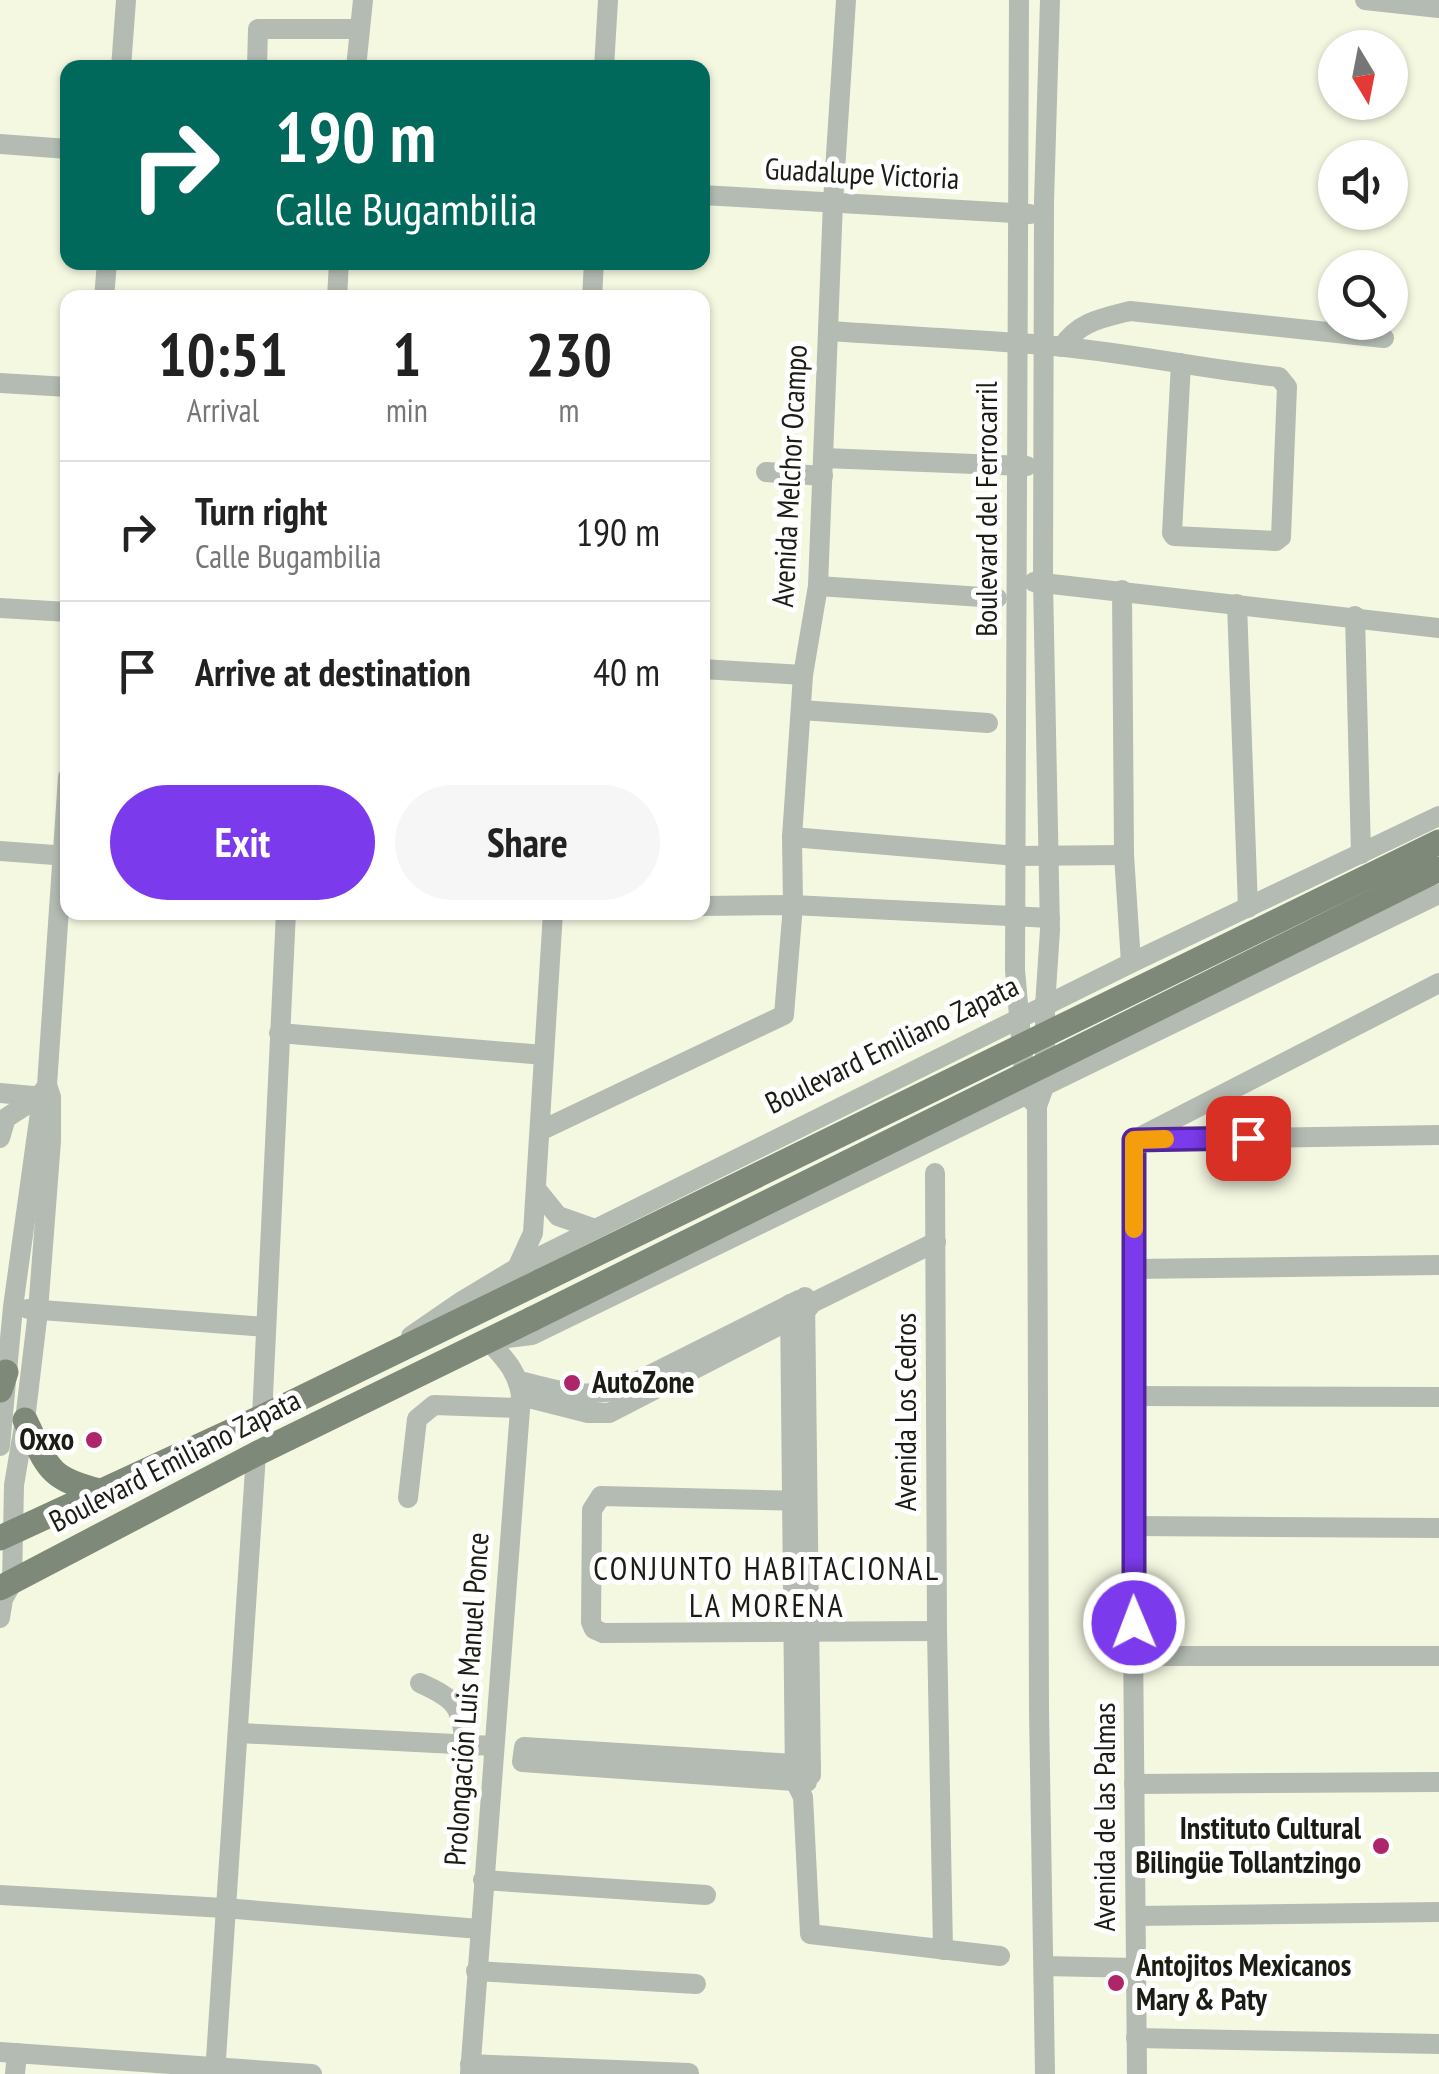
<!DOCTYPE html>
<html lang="en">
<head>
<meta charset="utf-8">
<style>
	:root { --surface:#fff; --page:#f6f6f6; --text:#222; --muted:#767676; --line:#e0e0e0; --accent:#7c3aed }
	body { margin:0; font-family:"PT Sans Narrow",sans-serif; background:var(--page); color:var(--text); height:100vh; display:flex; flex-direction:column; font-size:38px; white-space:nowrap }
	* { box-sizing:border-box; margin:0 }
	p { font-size:32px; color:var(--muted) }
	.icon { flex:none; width:55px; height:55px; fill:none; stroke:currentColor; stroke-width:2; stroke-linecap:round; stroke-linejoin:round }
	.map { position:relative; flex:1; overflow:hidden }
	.details { position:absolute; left:60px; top:290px; width:650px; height:630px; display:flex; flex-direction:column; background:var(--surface); border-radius:20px; box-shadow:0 2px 8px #0004 }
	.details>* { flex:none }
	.hud { position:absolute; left:60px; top:60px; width:650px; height:210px; border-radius:20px; box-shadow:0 2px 8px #0004; background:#00695c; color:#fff; overflow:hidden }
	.needle { width:65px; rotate:170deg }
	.controls { position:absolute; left:1318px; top:30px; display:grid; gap:20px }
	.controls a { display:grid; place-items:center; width:90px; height:90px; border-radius:50%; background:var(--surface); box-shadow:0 2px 8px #0004; font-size:50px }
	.pin { position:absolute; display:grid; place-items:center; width:85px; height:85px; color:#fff; margin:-42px; border-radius:20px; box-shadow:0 5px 15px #0006 }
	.me { position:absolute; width:110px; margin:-55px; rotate:359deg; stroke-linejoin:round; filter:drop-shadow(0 0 8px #0008) }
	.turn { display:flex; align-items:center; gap:35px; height:210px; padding:0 50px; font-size:45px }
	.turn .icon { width:130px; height:130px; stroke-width:2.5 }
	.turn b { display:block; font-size:70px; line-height:85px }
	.eta { display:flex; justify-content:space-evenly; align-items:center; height:170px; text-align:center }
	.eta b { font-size:60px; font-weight:700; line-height:70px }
	.cta { display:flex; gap:20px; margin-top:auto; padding:20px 50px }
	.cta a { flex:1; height:115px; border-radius:60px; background:var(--accent); color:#fff; font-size:40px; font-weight:700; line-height:115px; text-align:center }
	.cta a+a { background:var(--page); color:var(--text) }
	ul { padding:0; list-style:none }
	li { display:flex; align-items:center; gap:30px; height:140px; padding:0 50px; border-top:2px solid var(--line) }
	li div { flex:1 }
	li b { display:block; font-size:38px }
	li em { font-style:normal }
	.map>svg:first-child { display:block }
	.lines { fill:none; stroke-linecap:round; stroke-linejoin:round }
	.minor { stroke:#b4bbb2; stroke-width:20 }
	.major { stroke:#7e8979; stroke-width:25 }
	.major-bridge { stroke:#7e8979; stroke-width:25 }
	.route-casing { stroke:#51269a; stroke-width:25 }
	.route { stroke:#7c3aed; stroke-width:18 }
	.slow { stroke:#f59e0b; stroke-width:18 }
	.poi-dot { fill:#ae2669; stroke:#fff; stroke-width:4 }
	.labels { text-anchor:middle; stroke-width:10; stroke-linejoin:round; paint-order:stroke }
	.street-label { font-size:30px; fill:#1b1c13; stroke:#fff }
	.poi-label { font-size:30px; font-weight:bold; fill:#1b1c13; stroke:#fff; text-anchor:start }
	.neighbourhood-label { font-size:32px; letter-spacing:2.5px; fill:#1b1c13; stroke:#fff }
</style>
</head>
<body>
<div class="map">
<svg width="1439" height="2074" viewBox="0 0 1439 2074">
	<rect width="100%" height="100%" fill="#f5f8e1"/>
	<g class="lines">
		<!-- minor -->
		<g class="minor">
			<path d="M1019,0L1015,970L1026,1094L1037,1106"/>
			<path d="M1365,0L1439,8"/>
			<path d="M121,68L126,0"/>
			<path d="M257,68L258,29H359"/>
			<path d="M356,68L363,0"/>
			<path d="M604,68L608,0"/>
			<path d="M0,144L68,149"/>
			<path d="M702,195L1030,214"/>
			<path d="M104,298L107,262"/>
			<path d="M337,298L339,262"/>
			<path d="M592,298L594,262"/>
			<path d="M829,331C900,336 972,339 1043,345C1122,351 1200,369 1279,377L1287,387L1281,537L1276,541L1174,536L1172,533L1181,363"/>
			<path d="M1062,347C1078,322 1102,318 1130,311L1384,338"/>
			<path d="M0,383L68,387"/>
			<path d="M824,458L1027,466"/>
			<path d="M766,472L823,476"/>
			<path d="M1034,582L1439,628"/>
			<path d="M818,586L997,598"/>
			<path d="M1122,590L1124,855L1131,963"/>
			<path d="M1237,604L1248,908"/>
			<path d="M0,608L68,612"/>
			<path d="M1355,616L1361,854"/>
			<path d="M702,669L803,675"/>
			<path d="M801,710L988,723"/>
			<path d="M792,837L1017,856L1124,855"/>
			<path d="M0,851L68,856"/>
			<path d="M702,906L793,905L1050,918"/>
			<path d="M279,1033L544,1055"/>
			<path d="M0,1093L44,1097"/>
			<path d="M540,1131L784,1015L793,905L792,837L803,675L818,586L833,202L846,0"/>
			<path d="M0,1138L6,1118L40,1096"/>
			<path d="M1134,1140L1132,1526L1137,2074"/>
			<path d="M1134,1140L1439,983"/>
			<path d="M1141,1140L1439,1135"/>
			<path d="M935,1173L937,1631L943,1950"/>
			<path d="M537,1190L558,1216L595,1229"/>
			<path d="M517,1268L533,1233L553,912"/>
			<path d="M1134,1269L1439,1265"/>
			<path d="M805,1297L811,1775"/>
			<path d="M790,1304L795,1781L803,1797L810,1934L1000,1956"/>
			<path d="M28,1309L266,1327"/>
			<path d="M411,1336L462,1301L517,1268L1131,963L1439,816"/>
			<path d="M500,1339L532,1335L1439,894"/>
			<path d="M519,1381C559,1390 582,1400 624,1388L799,1300"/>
			<path d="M521,1396L588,1413H609L805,1312L812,1303L936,1242"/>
			<path d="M1132,1396L1439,1397"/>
			<path d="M262,1417L286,912"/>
			<path d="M0,1446L13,1307L43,1091"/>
			<path d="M408,1498L417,1419L434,1405L519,1408"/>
			<path d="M807,1501L601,1496L592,1510L591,1622L594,1629L603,1633L937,1631"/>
			<path d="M1132,1526L1439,1528"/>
			<path d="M0,1618L3,1599L12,1583L14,1485L25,1420L38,1311L51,1141V1097L47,1085L68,777"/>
			<path d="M1134,1656H1439"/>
			<path d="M420,1683C456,1699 461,1706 465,1744"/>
			<path d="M239,1733L494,1746"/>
			<path d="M807,1782L522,1762L524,1747L811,1765"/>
			<path d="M1134,1784L1439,1782"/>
			<path d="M483,1880L706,1895"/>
			<path d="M0,1895L224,1908L479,1929"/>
			<path d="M1136,1916L1439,1912"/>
			<path d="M1044,1966L1136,1968"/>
			<path d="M476,1971L696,1984"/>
			<path d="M1136,2038L1439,2044"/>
			<path d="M0,2052L312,2074"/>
			<path d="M470,2064L689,2073"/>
			<path d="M15,2074L17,2053"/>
			<path d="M215,2074L256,1454"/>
			<path d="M470,2074L521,1396C518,1371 504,1358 488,1340"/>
			<path d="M1045,2074L1039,1710L1037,1106L1045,1084V1006L1050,930L1043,582L1044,202L1050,0"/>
		</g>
		<!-- major -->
		<g class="major">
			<path d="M0,1390L6,1372"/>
			<path d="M25,1420C48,1467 47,1478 99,1491"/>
			<path d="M0,1538L262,1417L541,1281"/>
			<path d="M0,1588L256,1454L532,1319"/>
		</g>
		<!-- major-bridge -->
		<g class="major-bridge">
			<path d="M541,1281L1439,842"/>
			<path d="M532,1319L1439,869"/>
		</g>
	</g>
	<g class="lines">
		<!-- route casing -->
		<g class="route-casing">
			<path id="route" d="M1134,1623V1140L1248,1138"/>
		</g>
		<!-- route -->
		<use href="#route" class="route"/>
		<!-- slow -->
		<path class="slow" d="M1134,1229V1140L1165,1139"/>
	</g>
	<!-- markers -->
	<g class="poi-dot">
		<circle cx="572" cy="1383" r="10"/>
		<circle cx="94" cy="1440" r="10"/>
		<circle cx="1381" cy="1846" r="10"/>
		<circle cx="1116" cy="1983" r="10"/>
	</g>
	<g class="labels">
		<!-- street labels -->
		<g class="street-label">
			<text transform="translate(862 174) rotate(3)" y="10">Guadalupe Victoria</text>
			<text transform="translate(790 476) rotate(-87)" y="10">Avenida Melchor Ocampo</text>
			<text transform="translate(987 509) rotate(-90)" y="10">Boulevard del Ferrocarril</text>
			<text transform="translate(892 1045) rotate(-26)" y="10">Boulevard Emiliano Zapata</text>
			<text transform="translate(906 1412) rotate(-90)" y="10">Avenida Los Cedros</text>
			<text transform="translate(175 1461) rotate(-27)" y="10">Boulevard Emiliano Zapata</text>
			<text transform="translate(467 1699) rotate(-86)" y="10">Prolongación Luis Manuel Ponce</text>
			<text transform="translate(1105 1817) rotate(-90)" y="10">Avenida de las Palmas</text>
		</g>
		<!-- poi labels -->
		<g class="poi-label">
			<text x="592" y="1393">AutoZone</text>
			<text x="74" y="1450" text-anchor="end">Oxxo</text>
			<text x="1361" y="1839" text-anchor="end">Instituto Cultural<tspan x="1361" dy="34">Bilingüe Tollantzingo</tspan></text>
			<text x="1136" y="1976">Antojitos Mexicanos<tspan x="1136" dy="34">Mary &amp; Paty</tspan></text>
		</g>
		<!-- neighbourhood labels -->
		<g class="neighbourhood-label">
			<text x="767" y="1580">CONJUNTO HABITACIONAL<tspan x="767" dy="37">LA MORENA</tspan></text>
		</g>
	</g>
</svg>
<div class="controls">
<a><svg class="needle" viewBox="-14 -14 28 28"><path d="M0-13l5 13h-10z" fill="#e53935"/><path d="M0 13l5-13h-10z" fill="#767676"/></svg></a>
<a><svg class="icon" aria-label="sound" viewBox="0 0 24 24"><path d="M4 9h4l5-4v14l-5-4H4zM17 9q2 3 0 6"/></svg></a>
<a><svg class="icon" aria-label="search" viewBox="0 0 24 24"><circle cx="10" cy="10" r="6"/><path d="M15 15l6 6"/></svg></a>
</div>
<div class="pin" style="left:1248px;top:1138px;background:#d93025"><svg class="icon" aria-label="arrive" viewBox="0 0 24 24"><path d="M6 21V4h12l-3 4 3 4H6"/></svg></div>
<svg class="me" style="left:1134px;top:1623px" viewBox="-20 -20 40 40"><circle r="17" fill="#7c3aed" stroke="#fff" stroke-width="3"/><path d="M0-11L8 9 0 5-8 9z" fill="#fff"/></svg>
<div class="hud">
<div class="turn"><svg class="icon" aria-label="right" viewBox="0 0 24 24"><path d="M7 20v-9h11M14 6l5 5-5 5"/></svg><div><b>190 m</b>Calle Bugambilia</div></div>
</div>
<section class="details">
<div class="eta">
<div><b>10:51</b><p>Arrival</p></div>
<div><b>1</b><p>min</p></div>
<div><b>230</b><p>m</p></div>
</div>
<ul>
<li><svg class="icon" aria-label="right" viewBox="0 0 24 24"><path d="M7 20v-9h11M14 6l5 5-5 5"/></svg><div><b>Turn right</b><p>Calle Bugambilia</p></div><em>190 m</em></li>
<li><svg class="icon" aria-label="arrive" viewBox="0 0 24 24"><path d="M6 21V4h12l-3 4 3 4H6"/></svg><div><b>Arrive at destination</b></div><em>40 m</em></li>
</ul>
<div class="cta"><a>Exit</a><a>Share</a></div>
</section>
</div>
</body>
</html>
